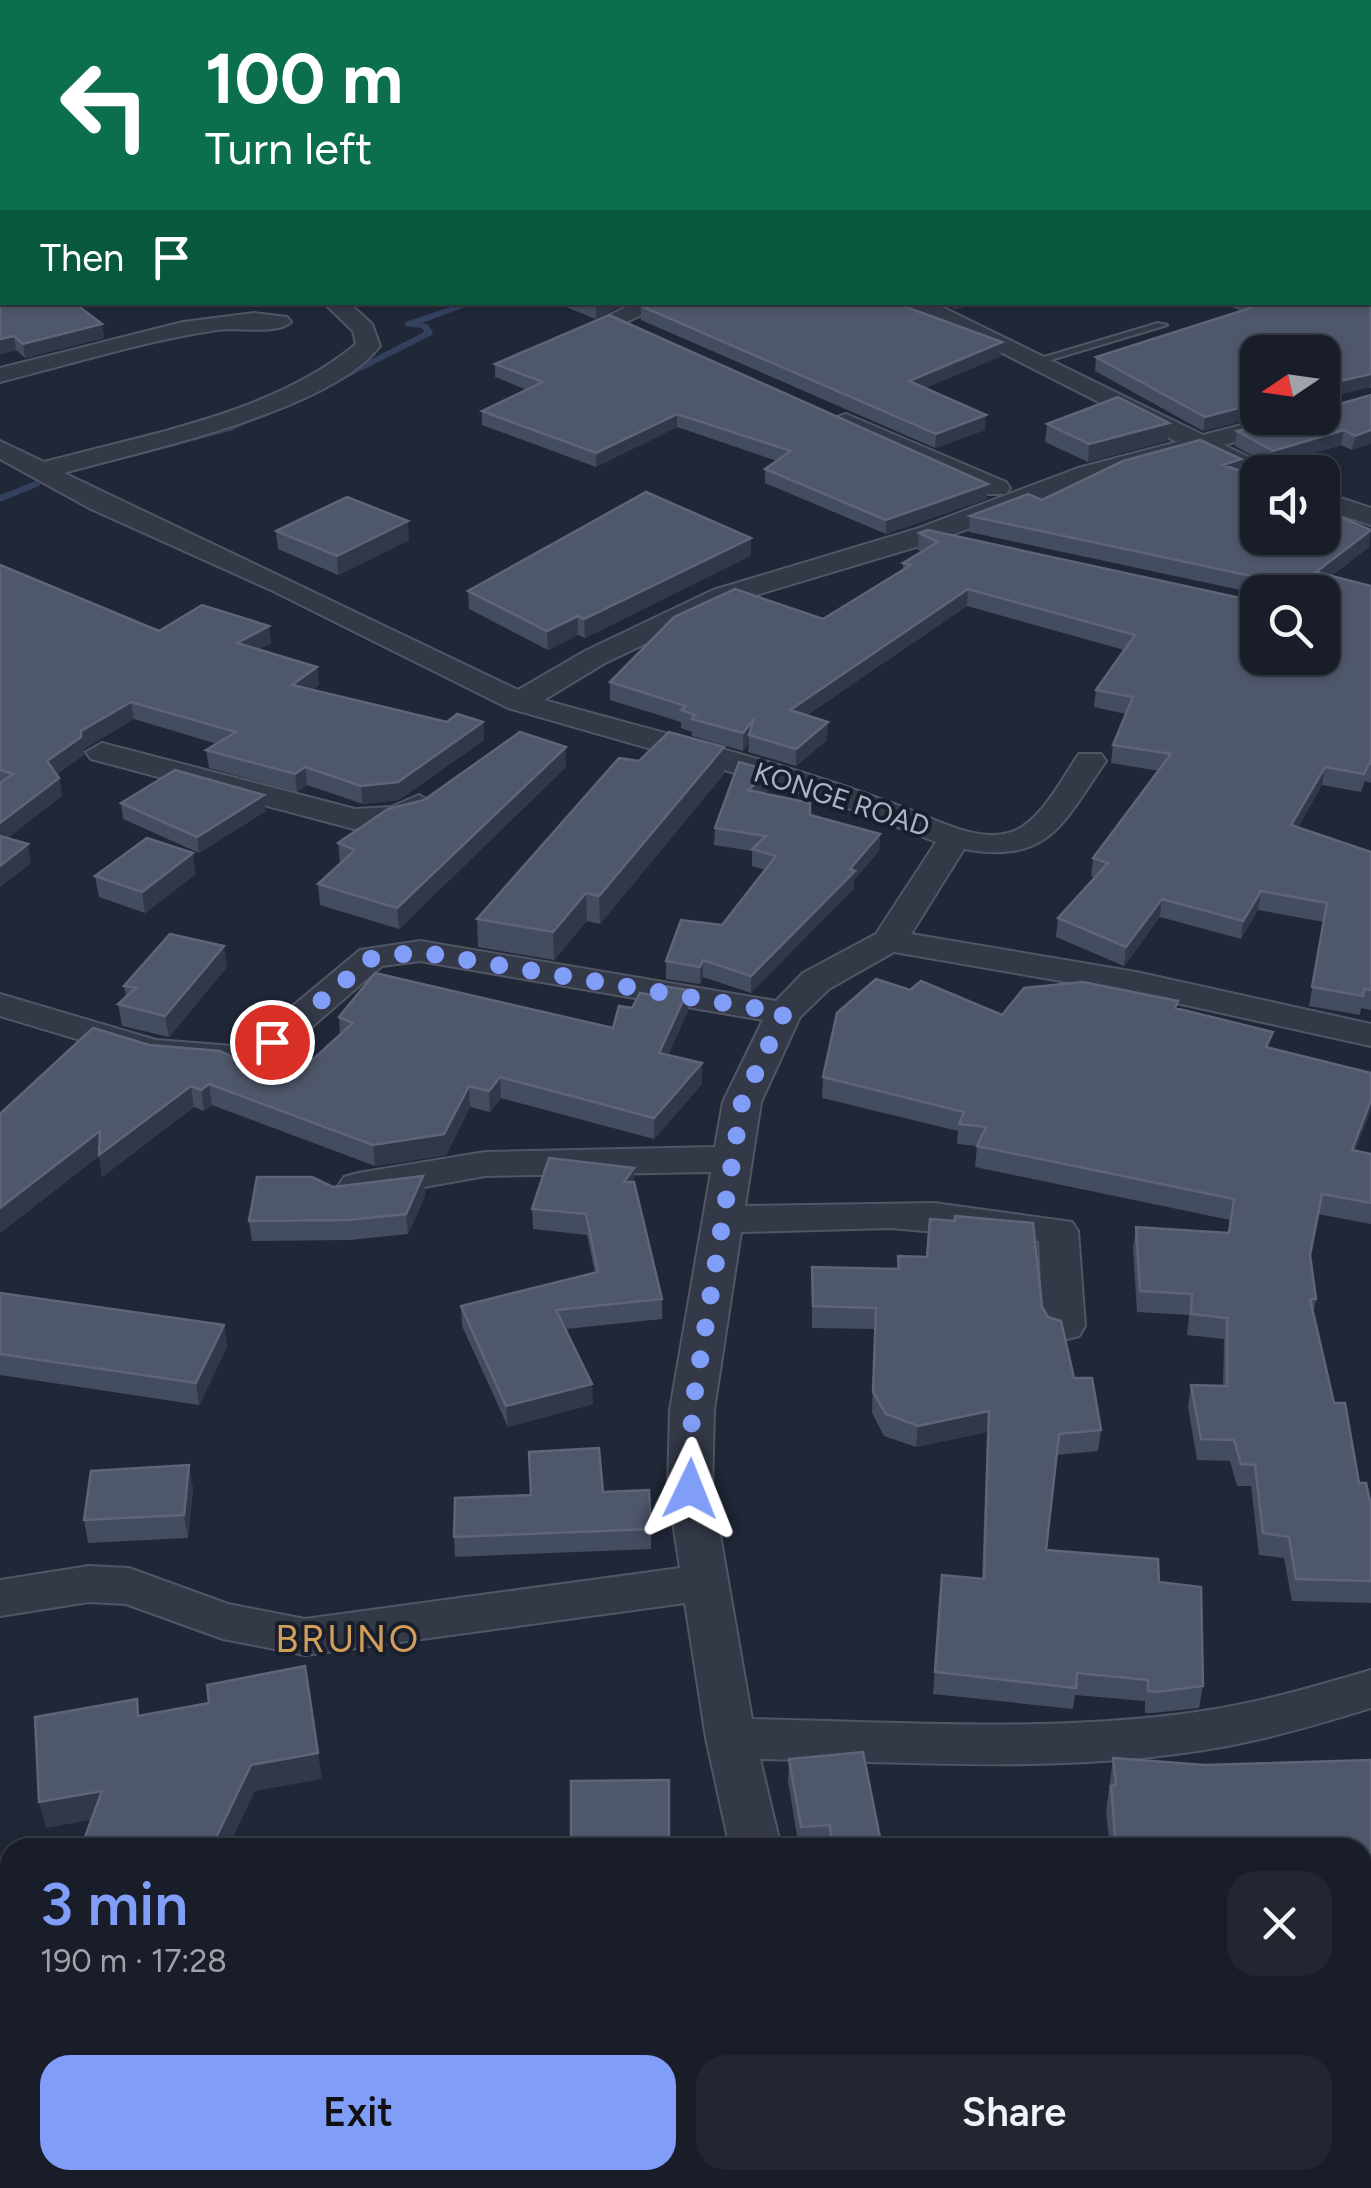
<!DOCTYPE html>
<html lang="en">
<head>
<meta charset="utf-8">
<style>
	:root { --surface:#181d29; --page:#212631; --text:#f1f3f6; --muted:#9fa2a8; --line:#363b46; --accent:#809df7 }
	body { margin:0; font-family:Figtree,sans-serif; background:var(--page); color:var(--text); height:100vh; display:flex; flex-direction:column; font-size:38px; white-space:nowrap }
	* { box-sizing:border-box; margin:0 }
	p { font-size:32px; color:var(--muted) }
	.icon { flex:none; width:55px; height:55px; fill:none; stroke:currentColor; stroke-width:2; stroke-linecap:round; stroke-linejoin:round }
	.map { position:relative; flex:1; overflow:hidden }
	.details { position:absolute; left:0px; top:1838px; width:1372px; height:352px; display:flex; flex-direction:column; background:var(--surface); border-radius:30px 30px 0 0; box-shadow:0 2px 8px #0004,0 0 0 2px var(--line) }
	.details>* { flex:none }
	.hud { position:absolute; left:0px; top:0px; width:1372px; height:305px; box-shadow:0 2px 8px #0004,0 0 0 2px var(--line); background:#0b6e4f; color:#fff; overflow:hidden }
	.needle { width:65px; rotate:257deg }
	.buttons { position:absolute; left:1240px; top:335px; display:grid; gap:20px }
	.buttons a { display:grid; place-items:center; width:100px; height:100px; border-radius:20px; background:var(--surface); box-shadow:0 2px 8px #0004,0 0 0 2px var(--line); font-size:50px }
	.pin { position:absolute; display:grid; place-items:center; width:85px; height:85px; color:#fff; margin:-42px; border:5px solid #fff; border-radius:50%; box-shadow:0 2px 10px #0007 }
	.me { position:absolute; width:110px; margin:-55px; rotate:2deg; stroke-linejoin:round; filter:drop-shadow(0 0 8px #0008) }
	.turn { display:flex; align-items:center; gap:35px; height:210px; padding:0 40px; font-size:45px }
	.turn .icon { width:130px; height:130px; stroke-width:2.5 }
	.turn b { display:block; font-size:70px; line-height:85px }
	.then { display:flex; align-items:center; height:95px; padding:0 40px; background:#0003; gap:20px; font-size:38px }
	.round { display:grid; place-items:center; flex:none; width:105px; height:105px; border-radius:30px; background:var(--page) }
	.head { display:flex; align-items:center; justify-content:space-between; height:170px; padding:0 40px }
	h1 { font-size:60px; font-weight:600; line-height:75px; color:var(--accent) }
	.button { display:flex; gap:20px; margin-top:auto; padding:20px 40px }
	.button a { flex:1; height:115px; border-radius:30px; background:var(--accent); color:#111; font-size:40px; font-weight:600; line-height:115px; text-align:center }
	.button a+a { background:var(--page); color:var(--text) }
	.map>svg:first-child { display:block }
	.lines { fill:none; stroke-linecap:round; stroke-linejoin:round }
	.stream { fill:#33405e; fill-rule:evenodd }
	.service-casing { stroke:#515665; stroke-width:4 }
	.minor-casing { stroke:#515665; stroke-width:4 }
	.secondary-casing { stroke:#515665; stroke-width:58 }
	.service { fill:#333947; fill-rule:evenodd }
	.minor { fill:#333947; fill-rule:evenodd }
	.secondary { stroke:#41475a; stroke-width:52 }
	.wall { fill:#444c5f }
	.shaded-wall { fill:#31384a }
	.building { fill:#4f576a; stroke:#5e6578; stroke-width:2.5 }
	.route { stroke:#809df7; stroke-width:18; stroke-dasharray:0 32.4 }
	.labels { text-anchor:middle; stroke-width:8; stroke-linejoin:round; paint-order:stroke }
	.street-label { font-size:28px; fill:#adb3c4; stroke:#191e2c }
	.near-quarter-label { font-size:38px; letter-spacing:2.5px; fill:#d29f5b; stroke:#191e2c }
</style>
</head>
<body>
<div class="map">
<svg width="1371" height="2188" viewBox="0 0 1371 2188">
	<rect width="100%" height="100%" fill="#202737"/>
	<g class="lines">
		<!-- stream -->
		<g class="stream">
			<path d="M465,302H479L422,323L428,324L433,333L432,335L325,389L317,387L424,332L422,328L405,326V322Z"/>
			<path d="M263,411L271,413L231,431L125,459L120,456L225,427Z"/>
			<path d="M36,481L41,484L39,486L0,502V495Z"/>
		</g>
		<!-- service casing -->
		<g class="service-casing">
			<path id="service" d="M1158,323L1167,325L1034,365L1024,363Z"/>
		</g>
		<!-- minor casing -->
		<g class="minor-casing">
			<g id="minor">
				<path d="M323,302H348L372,324L380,346C329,412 145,450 64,473L518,690L585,651L713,590L916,529L1078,468L1177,442L902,302H932L1203,435L1268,418H1307L1304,423L1224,445L1267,466L1271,472H1258V480L1198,452L1096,480L936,541L733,602L605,663L544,700C665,734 788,763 905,808C935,819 976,842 1008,833C1039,826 1062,778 1079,754H1101L1106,761C1062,824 1050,864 964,849L911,934L1136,972L1371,1024V1046L1136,994L894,952L829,989L800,1017L761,1102L745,1206L934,1203L1072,1222L1078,1231L1085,1326L1079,1336L1064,1340L1049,1336L1043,1326L1039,1241L891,1228L741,1232L714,1410L712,1489L752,1719C906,1722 1064,1734 1216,1709C1269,1700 1320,1685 1371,1670V1708C1320,1724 1269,1739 1216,1748C1067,1774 911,1762 760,1759L781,1848H730L706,1738L685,1603L305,1655L223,1639L126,1604L89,1602L0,1616V1580L89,1566L129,1568L228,1604L305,1619L680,1568L668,1489L670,1410L711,1172L485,1176L358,1199L344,1195L338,1186L344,1177L358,1173L485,1152L715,1147L723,1102L763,1020L420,961L382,966L285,1050L239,1069L153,1062L0,1016V994L156,1040L234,1046L259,1034L360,950L420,941L776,1001L803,973L876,934L936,842L822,798L508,708L273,591L91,509L0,459V441L44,462C147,434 272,414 356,344L353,331Z"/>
				<path d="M636,302H669L620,325L612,327L600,320Z"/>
				<path d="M254,313L287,317L291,322C278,335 236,327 217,330C143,341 72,364 0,382V368L183,322Z"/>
				<path d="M846,414L1006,482L1010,488L1006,494H988L837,427L833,422L837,417Z"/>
				<path d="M1322,492L1371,508V525L1322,509Z"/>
				<path d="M102,743L355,809L391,807L419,795L435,805L409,823L354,829L91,759L86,752Z"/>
				<path d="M0,2126L10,2128V2180L0,2178Z"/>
				<path d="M113,2180H208L212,2188H117Z"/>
				<path d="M805,2180H863L866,2188H808Z"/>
			</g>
		</g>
		<!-- secondary casing -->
		<g class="secondary-casing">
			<g id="secondary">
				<path d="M269,2L278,0"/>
				<path d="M0,77L2,76"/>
			</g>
		</g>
		<!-- service -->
		<use href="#service" class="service"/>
		<!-- minor -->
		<use href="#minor" class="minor"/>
		<!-- secondary -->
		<use href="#secondary" class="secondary"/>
	</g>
	<!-- wall -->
	<g class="wall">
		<path d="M1157,0H1355L1350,2H1164Z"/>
		<path d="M1370,174L1371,388L1258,352V417L1203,431L1095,371L1096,357L1241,311L1220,302H1370Z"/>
		<path d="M0,216L2,302L102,324L104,338L25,358L16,350L0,354Z"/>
		<path d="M553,302H627L596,319Z"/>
		<path d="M941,302H987L956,309Z"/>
		<path d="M924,303L923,313L1001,356L925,388L985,430L935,448L641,320V306Z"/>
		<path d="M495,364L987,499L886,534L765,483V469L777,461L677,427L596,467L482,425V411L527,390L495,377Z"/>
		<path d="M1371,395L1352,450L1341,445L1271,466L1235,446L1237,431Z"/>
		<path d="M1047,424L1167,441L1088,462L1045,442Z"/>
		<path d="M1241,459L1240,471L1369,547L1331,576L1371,586V783L1365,781L1361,792L1322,785L1298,827L1371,852V1010L1361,1008L1360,1015L1309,1006L1324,922L1258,910L1241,939L1160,917L1124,966L1056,937L1058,918L1095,878L1091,876L1093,858L1159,771L1111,763L1113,745L1126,714L1094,707L1096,690L1124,650L967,606L807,715L827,740L796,766L748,752L749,743L743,751L692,736V732L681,728V722L610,700V682L823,619L903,570V563L922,552L918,550L919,533L1245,599L1256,596L1254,593L969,532L970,516Z"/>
		<path d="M276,531L409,540L338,575L278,549Z"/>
		<path d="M751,538L750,556L585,638L578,635L548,650L469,609L468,591Z"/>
		<path d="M0,565L159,631L269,626L271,643L259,649L317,667L319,685L312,690L447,722H483L484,740L399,800L363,804L307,785L297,792L209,768L206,750L217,744L134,719L84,749V755L56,774L59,778L62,796L7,838L31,863L0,887Z"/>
		<path d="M566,747V767L399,929L320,905L318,884L340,864L338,843Z"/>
		<path d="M639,761L724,774L600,924L587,921L554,960L478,947L477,919Z"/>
		<path d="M771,771V787L764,794L810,815L880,834L879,851L854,880V888L751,993L703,977L700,984L666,979V961L722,925L765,870L752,866V851L714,845L715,828Z"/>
		<path d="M121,803L266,811L199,853L123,819Z"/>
		<path d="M196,874L145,913L99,897L95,876Z"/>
		<path d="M227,967L169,1037L122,1026L118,1004L126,997L124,986Z"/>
		<path d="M910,990L1002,1015L1177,1008L1270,1048L1355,1151L1371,1154V1224L1318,1214L1310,1255L1316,1299L1313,1315L1334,1403L1359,1483L1371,1506V1603L1292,1601L1284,1558L1259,1555L1251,1486H1237L1230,1461L1197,1460L1188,1407L1191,1385L1223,1386L1224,1339L1187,1335L1189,1315L1137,1312L1133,1248L1136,1227L1228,1233L1230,1220L975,1167L977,1146L957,1144L958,1131L822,1098L823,1077Z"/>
		<path d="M632,1008L688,1011L668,1055L702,1063V1084L654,1139L501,1098L490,1112L470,1107L446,1155L375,1166L212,1105L204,1111L194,1107L102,1177L99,1156L0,1233V1114L149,1045L288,1082L340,1034L339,1017L613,1028Z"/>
		<path d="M423,1176L425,1196L408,1234L350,1240L252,1241L249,1221L333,1187Z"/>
		<path d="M634,1182L662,1299V1319L566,1329L593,1404L508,1427L462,1326L461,1306L595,1273L587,1235L533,1229L532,1209Z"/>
		<path d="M898,1256L1042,1307L1074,1378L1101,1430L1098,1451L1056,1455L1046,1550L1159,1582L1203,1686L1199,1708L1153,1713H1145V1701L1075,1695L1073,1709L933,1694L942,1575L982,1579L987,1432L916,1447L884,1436L872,1413L875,1329L812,1328V1267L897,1269Z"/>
		<path d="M0,1293L224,1325L227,1347L199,1405L0,1375Z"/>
		<path d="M193,1488L188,1538L88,1543L84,1520Z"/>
		<path d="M651,1529V1549L455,1557L454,1537Z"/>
		<path d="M1113,1758L1205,1765L1371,1760V1912L1362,1909V1848H1110L1106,1812Z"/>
		<path d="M789,1759L882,1848H799L788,1781Z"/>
		<path d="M0,1931L10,1932V2071L0,2070Z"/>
		<path d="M1362,2005L1371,2007V2145L1370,2138L1362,2136Z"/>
		<path d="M879,2180H905V2183Z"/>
	</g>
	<!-- shaded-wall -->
	<g class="shaded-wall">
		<path d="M883,0H929L919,2H873Z"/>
		<path d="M1330,0H1355L1350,2H1324Z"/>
		<path d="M453,302H473L453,308Z"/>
		<path d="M601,302H627L596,319V305Z"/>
		<path d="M956,302H987L956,309Z"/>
		<path d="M924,303L923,317L906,307Z"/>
		<path d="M102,324L104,338L25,358L23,344Z"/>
		<path d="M14,336L16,350L0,354V339Z"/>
		<path d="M1002,342L1001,356L908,395L909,381Z"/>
		<path d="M1371,374L1370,387L1322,399L1323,385Z"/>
		<path d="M1258,403V417L1203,431L1205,417Z"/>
		<path d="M677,414V427L596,467V453Z"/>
		<path d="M986,415L985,430L935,448L936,434Z"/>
		<path d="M1169,423L1167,441L1088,462L1089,444Z"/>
		<path d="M1344,430L1341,445L1271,466L1273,451Z"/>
		<path d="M1371,430V444L1352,450L1355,436Z"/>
		<path d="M1241,459L1239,475L1223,465Z"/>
		<path d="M988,484L987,499L886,534V520Z"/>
		<path d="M408,521L409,540L338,575L337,556Z"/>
		<path d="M1371,531L1369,547L1314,588L1316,572Z"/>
		<path d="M751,538L750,556L585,638L584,619Z"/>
		<path d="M968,589L967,606L789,727L790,710Z"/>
		<path d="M578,616V635L548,650L547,631Z"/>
		<path d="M269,626L271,643L239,660L237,643Z"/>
		<path d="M317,667L319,685L294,702L292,685Z"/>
		<path d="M131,702L134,719L84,749V755L50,779L47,761L81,731Z"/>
		<path d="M754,719L749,735V743L743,751V733Z"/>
		<path d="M483,722L484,740L399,800L363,804L361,786Z"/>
		<path d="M828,722L827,740L796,766V749Z"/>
		<path d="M566,747V767L399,929L397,908Z"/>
		<path d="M724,747V774L600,924L599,896Z"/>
		<path d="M305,767L307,785L297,792L295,774Z"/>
		<path d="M1325,767L1322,785L1288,843L1291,825Z"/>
		<path d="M771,771V787L748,807V790Z"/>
		<path d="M59,778L62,796L0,844V823Z"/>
		<path d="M264,795L266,811L199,853L197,837Z"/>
		<path d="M880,834L879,851L854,880V888L751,993V976L850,869Z"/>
		<path d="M28,844L31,863L0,887V866Z"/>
		<path d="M193,853L196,874L145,913L142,892Z"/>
		<path d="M1261,891L1258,910L1241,939L1243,921Z"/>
		<path d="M586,893L587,921L554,960L553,932Z"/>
		<path d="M1162,899L1160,917L1124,966L1126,947Z"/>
		<path d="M224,946L227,967L169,1037L165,1016Z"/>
		<path d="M703,960V977L700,984V967Z"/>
		<path d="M688,990V1011L660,1074L659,1053Z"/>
		<path d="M702,1063V1084L654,1139V1118Z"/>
		<path d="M500,1077L501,1098L490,1112L489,1091Z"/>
		<path d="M209,1084L212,1105L204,1111L201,1090Z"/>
		<path d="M191,1086L194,1107L102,1177L99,1156L0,1233V1208L100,1131Z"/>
		<path d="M469,1086L470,1107L446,1155L375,1166L373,1145Z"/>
		<path d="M1371,1100V1110L1348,1171L1352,1150Z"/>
		<path d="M634,1168V1188L624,1182Z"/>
		<path d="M423,1176L425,1196L408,1234L406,1214Z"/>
		<path d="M224,1325L227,1347L199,1405L196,1383Z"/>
		<path d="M592,1384L593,1404L508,1427L506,1406Z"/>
		<path d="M989,1411L987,1432L916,1447L918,1426Z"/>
		<path d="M189,1465L193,1488L188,1538L184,1515Z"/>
		<path d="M318,1753L322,1779L255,1791L228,1848H211L251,1765Z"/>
		<path d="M102,1791L108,1817L46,1828L39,1802Z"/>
	</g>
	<!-- building -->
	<g class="building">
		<path d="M0,0H183L187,2H2V35H0Z"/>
		<path d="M198,0H240L241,2H199Z"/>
		<path d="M304,0H883L873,2H302Z"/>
		<path d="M1191,0H1330L1324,2H1198Z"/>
		<path d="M0,109L2,110V160L0,158Z"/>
		<path d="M1370,174H1371L1370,242Z"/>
		<path d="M0,216L2,221V302H73L102,324L23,344L14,336L0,339Z"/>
		<path d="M1370,250L1371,374L1323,385L1322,387V352H1258V403L1205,417L1096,357L1260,305L1255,302H1370Z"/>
		<path d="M648,302H922L924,303L906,307L1002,342L909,381L986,415L936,434L641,306Z"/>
		<path d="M609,315L988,484L886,520L765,469L791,451L677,414L596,453L482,411L543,382L495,364Z"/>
		<path d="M1371,395V430L1355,436L1344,430L1273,451L1237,431L1288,418H1322V407L1325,408Z"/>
		<path d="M1118,397L1169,423L1089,444L1047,424Z"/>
		<path d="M1200,440L1241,459L1223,465L1258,477V538H1322V509L1371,530L1316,572L1371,586V764L1369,763L1364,774L1325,767L1291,825L1371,852V990L1364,989L1363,996L1312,987L1327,903L1261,891L1243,921L1162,899L1126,947L1058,918L1108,863L1093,858L1171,754L1113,745L1133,697L1096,690L1135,635L968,589L790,710L828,722L796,749L749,735L754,719L743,733L692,719L695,715L681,710L686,706L610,682L674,617L735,589L823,619L911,565L903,563L938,542L919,533L928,530L1245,599L1257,596L1258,594V658H1322V592H1258L1263,584L1256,577L970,516L1028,494L1042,500L1123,461Z"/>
		<path d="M646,492L751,538L584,619L578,616L547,631L468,591Z"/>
		<path d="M347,497L408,521L337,556L276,531Z"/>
		<path d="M0,565L159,631L202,605L269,626L237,643L317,667L292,685L447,722L457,714L483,722L398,782L361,786L305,767L295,774L206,750L236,732L131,702L81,731V737L47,761L59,778L0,823V783L13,774L0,770Z"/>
		<path d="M520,732L566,747L397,908L318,884L355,850L338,843L388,809L424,800Z"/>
		<path d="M669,732L724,747L599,896L586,893L553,932L477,919L619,758L639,761Z"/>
		<path d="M739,762L771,771L748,790L810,803V815L880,834L850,869L855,871L751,976L703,960L700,967L666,961L681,920L722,925L776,856L752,849L766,836L715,828Z"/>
		<path d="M175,770L264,795L197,837L121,803Z"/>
		<path d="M0,836L28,844L0,866Z"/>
		<path d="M147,838L193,853L142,892L95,876Z"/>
		<path d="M170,934L224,946L165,1016L118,1004L136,988L124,986Z"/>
		<path d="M375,973L613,1028L619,1006L632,1008L640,993L652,995L656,985L688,990L659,1053L702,1063L654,1118L500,1077L489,1091L469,1086L444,1134L373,1145L209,1084L201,1090L191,1086L99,1155L100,1131L0,1208V1114L93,1028L149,1045L220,1051L288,1082L353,1023L339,1017Z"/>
		<path d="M876,979L910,990L921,981L1002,1015L1024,988L1083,982L1178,1001L1175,1008L1273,1032L1266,1047L1371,1073V1100L1352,1150L1371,1154V1203L1322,1194L1310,1255L1316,1299H1310L1334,1403H1345L1359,1483H1366L1371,1506V1581L1296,1579L1289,1537L1263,1533L1255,1465L1241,1464L1234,1440L1201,1439L1191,1385L1227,1386V1318L1191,1314L1192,1294L1140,1291L1136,1227L1229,1233L1234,1199L977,1146L986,1127L959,1124L964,1112L823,1077L837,1013Z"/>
		<path d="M549,1158L634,1168L624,1182H634L662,1299L556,1310L592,1384L506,1406L461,1306L598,1272L586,1214L532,1209Z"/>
		<path d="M423,1176L406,1214L348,1220L249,1221L257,1177H312L333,1187Z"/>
		<path d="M955,1216L1033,1223L1042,1307L1048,1317L1061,1321L1074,1378H1092L1101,1430L1059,1434L1046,1550L1158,1559L1159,1582L1201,1587L1203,1686L1156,1692L1148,1691V1680L1077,1673L1076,1688L935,1672L942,1575L984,1579L989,1411L918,1426L886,1414L873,1392L876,1308L813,1306L812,1267L899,1269L898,1256L927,1257L930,1219L955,1221Z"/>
		<path d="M0,1293L224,1325L196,1383L0,1354Z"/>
		<path d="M599,1448L603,1492L649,1490L651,1529L454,1537L455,1498L531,1495L529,1452Z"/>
		<path d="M189,1465L184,1515L84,1520L91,1471Z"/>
		<path d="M305,1666L318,1753L251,1765L211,1848H81L102,1791L39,1802L35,1717L137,1699L138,1716L209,1703L207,1685Z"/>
		<path d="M863,1752L882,1848H832L830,1825L801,1827L789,1759Z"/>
		<path d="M1113,1758L1205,1765L1371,1760V1883L1362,1881V1848H1116L1111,1786L1116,1785Z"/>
		<path d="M669,1780V1848H571V1781Z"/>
		<path d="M0,1931L10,1932V2046L0,2045Z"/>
		<path d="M1362,2005L1371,2007V2115L1362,2114Z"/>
		<path d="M432,2180H656V2188H451L431,2186Z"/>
	</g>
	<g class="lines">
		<!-- route -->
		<path class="route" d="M272,1042L372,958L420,952L784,1013L742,1102L692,1410L690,1489"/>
	</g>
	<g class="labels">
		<!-- street labels -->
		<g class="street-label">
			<text transform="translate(842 799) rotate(18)" y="10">KONGE ROAD</text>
		</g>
		<!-- near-quarter labels -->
		<g class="near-quarter-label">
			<text x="348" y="1652">BRUNO</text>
		</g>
	</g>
</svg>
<div class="buttons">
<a><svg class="needle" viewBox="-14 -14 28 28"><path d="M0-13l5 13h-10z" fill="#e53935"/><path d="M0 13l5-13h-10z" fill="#9fa2a8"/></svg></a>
<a><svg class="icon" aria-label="sound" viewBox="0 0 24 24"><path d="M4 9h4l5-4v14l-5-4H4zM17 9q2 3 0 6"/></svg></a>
<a><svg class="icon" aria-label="search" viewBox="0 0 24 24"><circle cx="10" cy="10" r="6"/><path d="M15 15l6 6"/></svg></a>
</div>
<div class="pin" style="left:272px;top:1042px;background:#d93025"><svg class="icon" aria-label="arrive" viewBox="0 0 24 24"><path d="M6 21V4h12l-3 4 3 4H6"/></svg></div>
<svg class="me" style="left:690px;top:1489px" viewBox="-20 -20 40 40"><path d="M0-17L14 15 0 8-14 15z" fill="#809df7" stroke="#fff" stroke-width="4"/></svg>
<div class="hud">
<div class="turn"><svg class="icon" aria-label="left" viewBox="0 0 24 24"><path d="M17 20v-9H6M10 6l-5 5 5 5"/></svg><div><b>100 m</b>Turn left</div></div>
<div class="then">Then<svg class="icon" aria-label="arrive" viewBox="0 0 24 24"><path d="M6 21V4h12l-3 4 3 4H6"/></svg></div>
</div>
<section class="details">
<div class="head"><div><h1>3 min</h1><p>190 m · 17:28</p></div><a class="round"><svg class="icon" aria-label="close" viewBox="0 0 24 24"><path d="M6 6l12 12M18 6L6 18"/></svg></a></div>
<div class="button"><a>Exit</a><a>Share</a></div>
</section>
</div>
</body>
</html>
